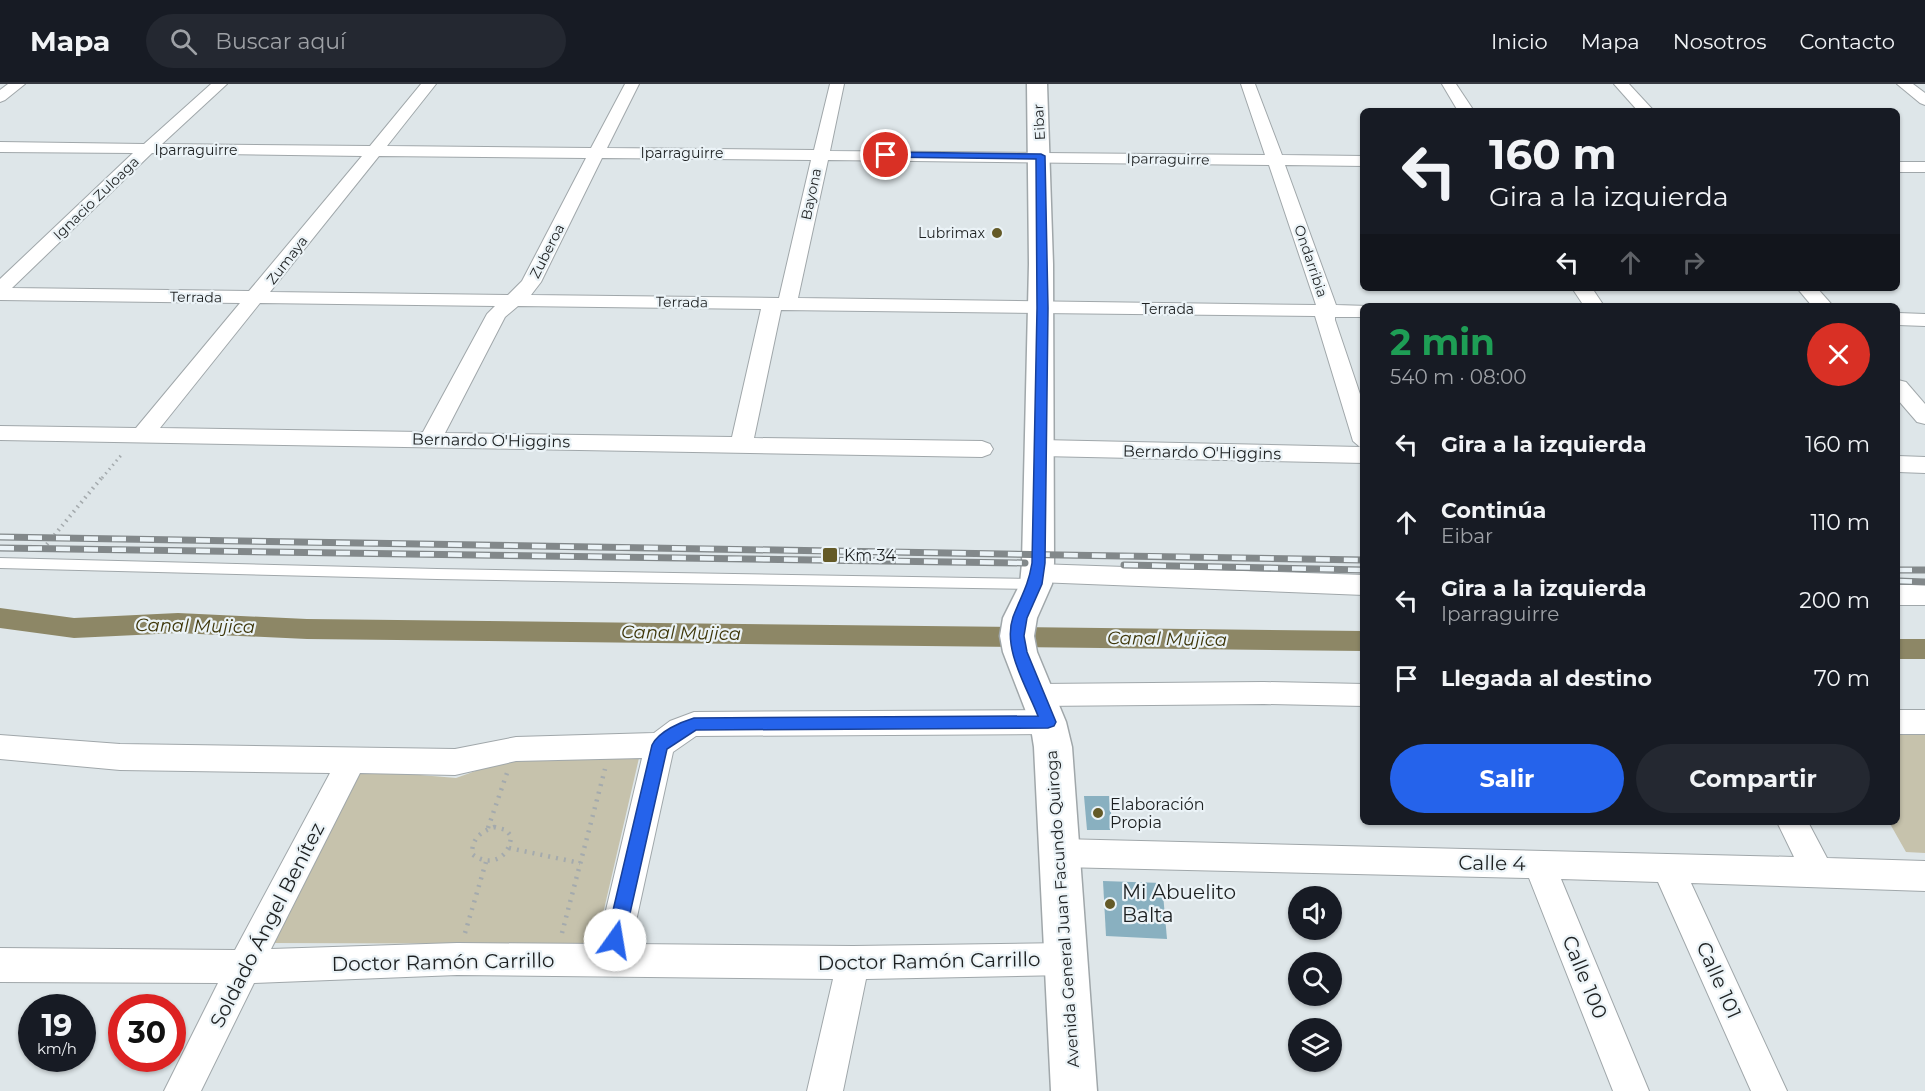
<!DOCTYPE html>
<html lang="es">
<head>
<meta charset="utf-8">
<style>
	:root { --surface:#171b24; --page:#242831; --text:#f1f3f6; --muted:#9ea1a6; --line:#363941; --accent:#2563eb }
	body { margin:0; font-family:Montserrat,sans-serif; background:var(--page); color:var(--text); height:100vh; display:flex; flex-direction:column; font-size:22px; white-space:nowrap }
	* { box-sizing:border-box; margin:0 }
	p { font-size:20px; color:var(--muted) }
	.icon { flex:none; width:33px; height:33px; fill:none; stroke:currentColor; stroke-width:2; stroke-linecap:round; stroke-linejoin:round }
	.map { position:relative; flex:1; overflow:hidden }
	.details { position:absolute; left:1360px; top:219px; width:540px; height:522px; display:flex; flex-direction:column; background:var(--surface); border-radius:9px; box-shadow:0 2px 4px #0004 }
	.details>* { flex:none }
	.guide { position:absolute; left:1360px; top:24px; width:540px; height:183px; border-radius:9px; box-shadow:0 2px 4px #0004; background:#171b24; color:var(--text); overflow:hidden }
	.tools { position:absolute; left:1288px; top:802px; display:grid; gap:12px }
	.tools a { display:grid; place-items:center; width:54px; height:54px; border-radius:50%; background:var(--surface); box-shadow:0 2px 4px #0004; font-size:30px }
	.speed { position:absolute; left:18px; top:910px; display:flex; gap:12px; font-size:30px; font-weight:700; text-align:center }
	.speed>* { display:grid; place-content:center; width:78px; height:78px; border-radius:50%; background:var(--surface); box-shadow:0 2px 4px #0004; line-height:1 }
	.speed small { font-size:15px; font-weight:400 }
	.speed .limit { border:9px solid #d22; background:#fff; color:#111 }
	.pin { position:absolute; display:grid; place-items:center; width:51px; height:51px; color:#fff; margin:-26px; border:3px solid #fff; border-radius:50%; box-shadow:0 2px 6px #0007 }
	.me { position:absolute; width:66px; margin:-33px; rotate:13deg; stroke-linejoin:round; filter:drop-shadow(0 0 4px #0008) }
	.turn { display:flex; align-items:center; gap:21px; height:126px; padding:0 30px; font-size:27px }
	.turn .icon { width:78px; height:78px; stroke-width:2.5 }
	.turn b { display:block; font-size:42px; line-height:51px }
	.lanes { display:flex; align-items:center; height:57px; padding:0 30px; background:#0003; justify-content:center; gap:30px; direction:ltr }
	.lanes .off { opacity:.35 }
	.round { display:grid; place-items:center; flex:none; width:63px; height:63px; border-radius:32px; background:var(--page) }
	.head { display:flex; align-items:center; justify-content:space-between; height:102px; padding:0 30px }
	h1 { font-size:36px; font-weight:700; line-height:45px; color:#1e9e55 }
	.button { display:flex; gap:12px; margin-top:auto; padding:12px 30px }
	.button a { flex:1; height:69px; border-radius:36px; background:var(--accent); color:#fff; font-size:24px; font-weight:700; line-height:69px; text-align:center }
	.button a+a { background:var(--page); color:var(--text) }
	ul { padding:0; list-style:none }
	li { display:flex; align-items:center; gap:18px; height:78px; padding:0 30px }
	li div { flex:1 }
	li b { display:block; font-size:22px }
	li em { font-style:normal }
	header { display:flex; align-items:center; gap:36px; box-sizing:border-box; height:84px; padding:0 30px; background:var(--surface); border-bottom:2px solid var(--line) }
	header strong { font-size:28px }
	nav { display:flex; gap:33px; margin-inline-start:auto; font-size:21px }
	.search { width:420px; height:54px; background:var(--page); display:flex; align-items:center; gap:15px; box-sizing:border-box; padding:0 21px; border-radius:33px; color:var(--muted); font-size:22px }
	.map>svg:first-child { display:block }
	.green { fill:#c6c2ac }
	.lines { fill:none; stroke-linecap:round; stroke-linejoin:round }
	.canal { fill:#8d8766; fill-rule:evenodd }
	.building { fill:#89b0c0 }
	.lane-casing { stroke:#a0a7aa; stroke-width:2 }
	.street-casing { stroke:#a0a7aa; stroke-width:2 }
	.secondary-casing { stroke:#a0a7aa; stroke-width:3 }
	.path-far2 { stroke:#a4aaad; stroke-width:3; stroke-dasharray:1.5 4; stroke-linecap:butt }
	.path-far1 { stroke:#a4aaad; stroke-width:4; stroke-dasharray:1.5 4.5; stroke-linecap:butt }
	.path { stroke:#a4aaad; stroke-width:4.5; stroke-dasharray:2 6; stroke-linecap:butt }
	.lane { fill:#fff; fill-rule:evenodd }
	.street { fill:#fff; fill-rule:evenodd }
	.secondary { fill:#fff; fill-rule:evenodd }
	.rail-casing { stroke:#82888a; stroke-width:7 }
	.rail { stroke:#ebf3f7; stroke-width:4.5; stroke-dasharray:14; stroke-linecap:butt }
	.route { fill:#2563eb; stroke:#184099; stroke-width:1.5 }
	.poi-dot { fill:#645a27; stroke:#ebf3f7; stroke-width:2 }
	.labels { text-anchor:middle; stroke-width:4.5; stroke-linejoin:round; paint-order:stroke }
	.far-street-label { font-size:14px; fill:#1d2021; stroke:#ebf3f7 }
	.far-poi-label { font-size:14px; fill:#1d2021; stroke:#ebf3f7; text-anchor:end }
	.street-label { font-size:16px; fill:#1d2021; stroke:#ebf3f7 }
	.poi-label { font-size:16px; fill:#1d2021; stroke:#ebf3f7; text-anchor:start }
	.water-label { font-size:18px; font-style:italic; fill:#3f370a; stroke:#ebf3f7 }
	.near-street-label { font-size:20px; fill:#1d2021; stroke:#ebf3f7 }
	.near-poi-label { font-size:20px; fill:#1d2021; stroke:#ebf3f7; text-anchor:start }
</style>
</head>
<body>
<header>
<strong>Mapa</strong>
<div class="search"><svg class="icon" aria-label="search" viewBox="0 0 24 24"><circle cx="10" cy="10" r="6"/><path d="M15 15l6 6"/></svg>Buscar aquí</div>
<nav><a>Inicio</a><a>Mapa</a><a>Nosotros</a><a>Contacto</a></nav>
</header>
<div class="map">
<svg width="1925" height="1007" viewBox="0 0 1925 1007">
	<rect width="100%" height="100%" fill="#dee6e9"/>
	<!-- green -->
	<g class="green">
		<path d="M1898,651H1925V769L1906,768L1889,738H1898Z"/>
		<path d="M639,674L596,860L269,859L361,686L456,694L506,676Z"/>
	</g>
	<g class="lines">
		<!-- canal -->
		<g class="canal">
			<path d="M0,524L74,534L178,529L307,535L1364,547V567L307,555L178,549L74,554L0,544Z"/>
			<rect x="1898" y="555" width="27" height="20"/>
		</g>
	</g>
	<!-- building -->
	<g class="building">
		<path d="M1084,712H1109L1113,746H1087Z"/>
		<path d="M1103,797L1162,799L1167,855L1106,852Z"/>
	</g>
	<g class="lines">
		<!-- lane casing -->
		<g class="lane-casing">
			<path id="lane" d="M0,474L437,485L1036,495L1043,500L1036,505L437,495L0,484Z"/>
		</g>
		<!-- street casing -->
		<g class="street-casing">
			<g id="street">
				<path d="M8,0H25L5,16L0,18V6Z"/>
				<path d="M211,0H227L162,60L370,62L421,0H436L387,62L591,64L625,0H639L607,64L814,66L830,0H844L830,67L1265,71L1241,0H1255L1282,71L1364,72V82L1285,81L1336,221L1368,222H1364V233H1335V236L1364,322V379L1041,372L1033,369L1030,364L1033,359L1041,356L1360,363L1353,357L1315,232L781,226L754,354L982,357L990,360L993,365L990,370L982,373L0,356V342L136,344L240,219L0,216V195L133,69L0,68V58L144,60ZM152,69L362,72L249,207L12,204ZM379,72L586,74L522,197L508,211L270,208ZM602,74L811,76L779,214L531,211L541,198ZM828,76L1269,81L1316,221L798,214ZM260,219L495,222L487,230L423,348L160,344ZM518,222L761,225L732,353L445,349L505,233Z"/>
				<path d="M1442,0H1456L1474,27H1458Z"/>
				<path d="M1614,0H1629L1654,27H1638Z"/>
				<path d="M1897,0H1913L1925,9V21L1920,19Z"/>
				<rect x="1898" y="78" width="27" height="10"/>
				<path d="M1572,204H1592L1604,222H1584Z"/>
				<path d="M1797,204H1817L1833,222H1812Z"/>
				<path d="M1898,229L1925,230V242L1898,241Z"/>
				<path d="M1898,296L1906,298L1925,320V340L1917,338L1898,316Z"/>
				<path d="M1898,372L1925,373V389L1898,388Z"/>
				<path d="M1037,480L1364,491V511L1037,498L1028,496L1024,489L1028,482Z"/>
				<rect x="1898" y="501" width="27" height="20"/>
				<path d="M1264,598L1364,600V622L1264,620L1039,622L1029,619L1025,611L1029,603L1039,600Z"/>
				<path d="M1048,626L1058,630L1062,638L1058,646L1048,650L696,652L673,668L631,860L853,862L1066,859L1078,863L1083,875L1078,887L1066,891L866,895L843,1007H807L833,895L457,891L254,899L201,1007H164L218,899L0,898V864L235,866L330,689L120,686L0,675V651L120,660L455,665L516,653L654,649L670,637L694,628ZM642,674L598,860L457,859L271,865L360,689L455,691L516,677Z"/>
				<rect x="1898" y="626" width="27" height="24"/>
				<path d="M1777,738H1808L1827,774L1925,777V807L1691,799L1787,1007H1751L1658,798L1561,795L1649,1007H1613L1529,794L1060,783L1049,779L1044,769L1049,759L1060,755L1794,773Z"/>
			</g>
		</g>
		<!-- secondary casing -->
		<g class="secondary-casing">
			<path id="secondary" d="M1027,0H1047L1053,180L1054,479L1052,500L1037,534L1034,552L1037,568L1066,638L1072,663L1097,1007H1051L1034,663L1030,638L1003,568L1000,552L1003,534L1020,500L1022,479L1029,180Z"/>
		</g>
		<!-- path-far2 -->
		<path class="path-far2" d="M102,394L123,369"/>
		<!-- path-far1 -->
		<path class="path-far1" d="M43,465L103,392"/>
		<!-- path -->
		<g class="path">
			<path d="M494,743L506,746L511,752C510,774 490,784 472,770C472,755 480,748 494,743Z"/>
			<path d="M488,744L507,689"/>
			<path d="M509,764L580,779"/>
			<path d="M465,849L486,778"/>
			<path d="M562,849L605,685"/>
		</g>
		<!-- lane -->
		<use href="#lane" class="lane"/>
		<!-- street -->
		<use href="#street" class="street"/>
		<!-- secondary -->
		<use href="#secondary" class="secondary"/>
		<!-- rail casing -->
		<g class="rail-casing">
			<g id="rail">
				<path d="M0,453L1364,476"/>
				<path d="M0,464L1025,479"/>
				<path d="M1124,481L1364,486"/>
				<path d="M1898,486H1925"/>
				<path d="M1898,497L1925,498"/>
			</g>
		</g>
		<!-- rail -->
		<use href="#rail" class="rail"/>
	</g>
	<!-- route -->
	<path class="route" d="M886,68L1041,70L1045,72L1048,224L1045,479L1042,500L1027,534L1024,552L1027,568L1056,638L1054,642L1048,644L696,646L667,665L624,856L621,863L615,865L609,863L606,856L652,661C659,647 681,638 694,634L1038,632C1027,603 1002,565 1013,533C1021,512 1028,503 1032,479L1037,224L1036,75L883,73V69Z"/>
	<!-- markers -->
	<g class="poi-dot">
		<circle cx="997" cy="149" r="6"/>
		<rect x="822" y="463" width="16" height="16" rx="3"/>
		<circle cx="1098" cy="729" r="6"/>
		<circle cx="1110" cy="820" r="6"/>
	</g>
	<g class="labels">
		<!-- far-street labels -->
		<g class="far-street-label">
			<text transform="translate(1039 38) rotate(-93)" y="5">Eibar</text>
			<text x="196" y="71">Iparraguirre</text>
			<text x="682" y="74">Iparraguirre</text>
			<text transform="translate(1168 75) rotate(1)" y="5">Iparraguirre</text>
			<text transform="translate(811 110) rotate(-78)" y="5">Bayona</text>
			<text transform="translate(96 114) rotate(-44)" y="5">Ignacio Zuloaga</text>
			<text transform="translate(547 167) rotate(-63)" y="5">Zuberoa</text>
			<text transform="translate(287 176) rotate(-52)" y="5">Zumaya</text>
			<text transform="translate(1311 177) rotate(71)" y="5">Ondarribia</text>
			<text transform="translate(196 213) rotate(1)" y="5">Terrada</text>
			<text transform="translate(682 218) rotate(1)" y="5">Terrada</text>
			<text x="1168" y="230">Terrada</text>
		</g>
		<!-- far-poi labels -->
		<g class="far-poi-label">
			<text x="985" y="154">Lubrimax</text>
		</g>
		<!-- street labels -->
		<g class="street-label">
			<text transform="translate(491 356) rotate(1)" y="6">Bernardo O'Higgins</text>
			<text transform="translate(1202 368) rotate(1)" y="6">Bernardo O'Higgins</text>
			<text transform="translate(1062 825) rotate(-94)" y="6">Avenida General Juan Facundo Quiroga</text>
		</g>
		<!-- poi labels -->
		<g class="poi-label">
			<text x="844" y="477">Km 34</text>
			<text x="1110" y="726">Elaboración<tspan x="1110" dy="18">Propia</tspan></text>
		</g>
		<!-- water labels -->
		<g class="water-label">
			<text transform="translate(195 542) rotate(1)" y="6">Canal Mujica</text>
			<text transform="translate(681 549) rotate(1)" y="6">Canal Mujica</text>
			<text transform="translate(1167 555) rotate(1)" y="6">Canal Mujica</text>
		</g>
		<!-- near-street labels -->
		<g class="near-street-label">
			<text transform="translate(1492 779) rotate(1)" y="7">Calle 4</text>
			<text transform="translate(267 841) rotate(-63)" y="7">Soldado Ángel Benítez</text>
			<text transform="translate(929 877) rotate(-1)" y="7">Doctor Ramón Carrillo</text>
			<text transform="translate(443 878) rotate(-1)" y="7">Doctor Ramón Carrillo</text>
			<text transform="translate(1585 893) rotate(68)" y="7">Calle 100</text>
			<text transform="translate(1719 896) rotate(66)" y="7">Calle 101</text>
		</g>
		<!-- near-poi labels -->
		<g class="near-poi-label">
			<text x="1122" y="815">Mi Abuelito<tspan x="1122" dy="23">Balta</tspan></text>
		</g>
	</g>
</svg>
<div class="tools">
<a><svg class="icon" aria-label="sound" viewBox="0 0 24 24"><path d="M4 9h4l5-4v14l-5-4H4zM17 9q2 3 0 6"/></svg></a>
<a><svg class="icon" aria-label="search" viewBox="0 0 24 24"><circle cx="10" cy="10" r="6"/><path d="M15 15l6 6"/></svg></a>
<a><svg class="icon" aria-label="layers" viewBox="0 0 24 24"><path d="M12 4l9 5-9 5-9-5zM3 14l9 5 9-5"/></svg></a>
</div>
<div class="speed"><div>19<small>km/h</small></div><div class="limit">30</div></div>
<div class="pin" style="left:886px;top:71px;background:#d93025"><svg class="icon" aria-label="arrive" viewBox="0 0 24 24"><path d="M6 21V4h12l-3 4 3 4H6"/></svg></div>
<svg class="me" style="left:615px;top:856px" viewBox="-20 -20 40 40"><circle r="19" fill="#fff"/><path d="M0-13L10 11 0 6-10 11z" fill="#2563eb"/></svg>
<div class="guide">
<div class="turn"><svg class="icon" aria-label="left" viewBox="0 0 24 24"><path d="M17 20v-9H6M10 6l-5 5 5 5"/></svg><div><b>160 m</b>Gira a la izquierda</div></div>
<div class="lanes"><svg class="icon" aria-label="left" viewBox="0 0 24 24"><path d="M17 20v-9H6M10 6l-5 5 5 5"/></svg><svg class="icon off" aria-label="ahead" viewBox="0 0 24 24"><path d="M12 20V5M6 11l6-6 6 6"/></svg><svg class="icon off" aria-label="right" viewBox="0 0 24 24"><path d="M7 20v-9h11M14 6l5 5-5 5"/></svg></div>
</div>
<section class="details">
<div class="head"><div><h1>2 min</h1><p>540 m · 08:00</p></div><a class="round" style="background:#d93025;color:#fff"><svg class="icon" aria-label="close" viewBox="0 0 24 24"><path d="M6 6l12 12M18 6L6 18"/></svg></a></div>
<ul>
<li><svg class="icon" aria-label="left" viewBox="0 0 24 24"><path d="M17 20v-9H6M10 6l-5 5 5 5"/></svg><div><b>Gira a la izquierda</b></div><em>160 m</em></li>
<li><svg class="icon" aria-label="ahead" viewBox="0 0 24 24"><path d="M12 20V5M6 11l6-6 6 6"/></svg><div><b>Continúa</b><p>Eibar</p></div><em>110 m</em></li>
<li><svg class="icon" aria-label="left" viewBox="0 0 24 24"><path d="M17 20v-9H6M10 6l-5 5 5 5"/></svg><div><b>Gira a la izquierda</b><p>Iparraguirre</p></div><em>200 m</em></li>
<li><svg class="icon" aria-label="arrive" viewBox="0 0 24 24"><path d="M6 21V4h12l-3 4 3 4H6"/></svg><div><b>Llegada al destino</b></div><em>70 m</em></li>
</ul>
<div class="button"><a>Salir</a><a>Compartir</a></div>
</section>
</div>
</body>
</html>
